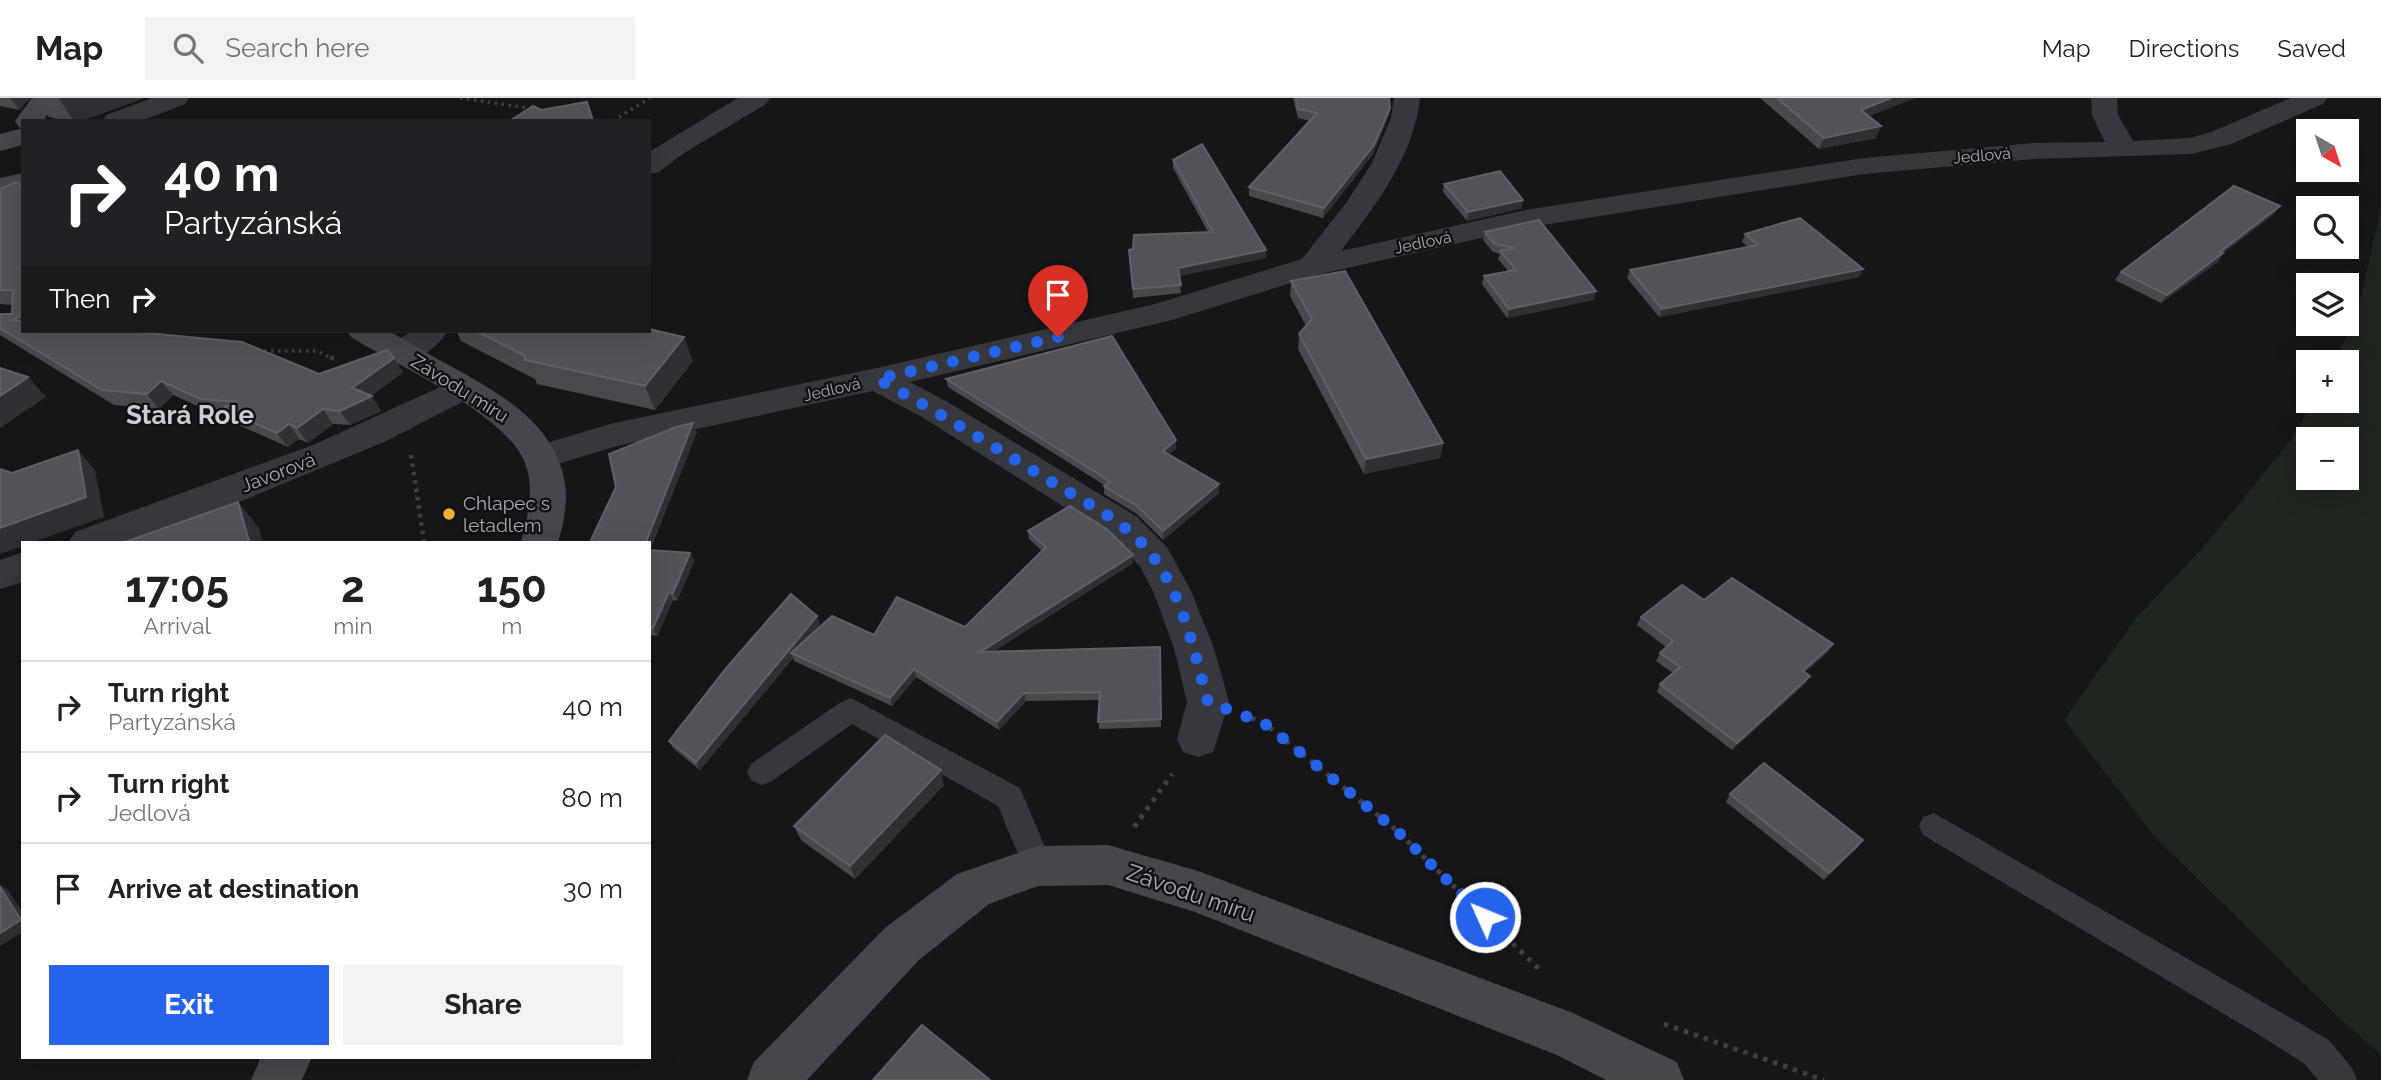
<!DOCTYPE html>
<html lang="en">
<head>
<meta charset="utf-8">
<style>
	:root { --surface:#fff; --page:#f2f2f2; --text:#202124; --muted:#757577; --line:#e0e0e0; --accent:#2563eb }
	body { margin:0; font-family:Raleway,sans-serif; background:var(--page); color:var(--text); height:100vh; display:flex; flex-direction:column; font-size:26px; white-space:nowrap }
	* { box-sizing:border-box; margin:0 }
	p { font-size:23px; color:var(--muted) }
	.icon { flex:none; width:38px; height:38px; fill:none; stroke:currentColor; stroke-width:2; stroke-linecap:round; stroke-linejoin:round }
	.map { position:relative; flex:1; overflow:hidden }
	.drawer { position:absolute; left:21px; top:443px; width:630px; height:518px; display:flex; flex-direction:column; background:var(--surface); border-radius:0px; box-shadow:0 7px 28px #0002 }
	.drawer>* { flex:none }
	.guide { position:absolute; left:21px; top:21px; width:630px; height:214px; border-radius:0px; box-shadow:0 7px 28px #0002; background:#202124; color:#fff; overflow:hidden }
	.needle { width:46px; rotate:141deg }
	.controls { position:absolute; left:2296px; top:21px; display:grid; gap:14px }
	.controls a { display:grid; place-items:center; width:63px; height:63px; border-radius:0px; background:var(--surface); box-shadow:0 7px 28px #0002; font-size:35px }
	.pin { position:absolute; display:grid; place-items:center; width:60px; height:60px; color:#fff; margin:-72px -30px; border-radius:50% 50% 50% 0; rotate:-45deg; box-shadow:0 0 7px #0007 }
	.pin .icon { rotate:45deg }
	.me { position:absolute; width:77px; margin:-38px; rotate:314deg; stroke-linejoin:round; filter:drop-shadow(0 0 5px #0008) }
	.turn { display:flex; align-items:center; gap:24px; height:147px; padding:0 28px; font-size:32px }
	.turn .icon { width:91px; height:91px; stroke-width:2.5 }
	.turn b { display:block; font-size:49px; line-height:60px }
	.then { display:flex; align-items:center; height:66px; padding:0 28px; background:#0003; gap:14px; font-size:26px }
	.eta { display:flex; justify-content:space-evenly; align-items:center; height:119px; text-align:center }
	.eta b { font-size:42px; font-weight:700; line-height:49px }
	.cta { display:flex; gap:14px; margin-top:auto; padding:14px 28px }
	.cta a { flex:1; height:80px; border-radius:0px; background:var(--accent); color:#fff; font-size:28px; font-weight:700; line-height:80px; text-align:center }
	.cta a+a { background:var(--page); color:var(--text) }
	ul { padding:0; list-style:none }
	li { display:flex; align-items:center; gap:21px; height:91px; padding:0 28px; border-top:2px solid var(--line) }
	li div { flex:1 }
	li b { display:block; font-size:26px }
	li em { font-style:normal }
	header { display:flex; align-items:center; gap:42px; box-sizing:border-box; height:98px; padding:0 35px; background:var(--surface); border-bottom:2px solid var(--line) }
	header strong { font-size:33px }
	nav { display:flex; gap:38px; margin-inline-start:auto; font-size:24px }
	.search { width:490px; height:63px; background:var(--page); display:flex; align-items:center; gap:18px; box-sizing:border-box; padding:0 24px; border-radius:0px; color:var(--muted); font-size:26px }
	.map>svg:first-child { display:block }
	.green { fill:#1e261f; fill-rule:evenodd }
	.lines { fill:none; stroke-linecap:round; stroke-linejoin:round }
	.path-far2 { stroke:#3d3f44; stroke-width:3.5; stroke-dasharray:2.5 4.5; stroke-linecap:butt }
	.path-far1 { stroke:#3d3f44; stroke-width:4.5; stroke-dasharray:3.5 5; stroke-linecap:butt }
	.path { stroke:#3d3f44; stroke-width:5; stroke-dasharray:4.5 6; stroke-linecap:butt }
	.lane { fill:#37383d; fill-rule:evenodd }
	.street { fill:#37383d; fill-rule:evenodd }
	.secondary { fill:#45474d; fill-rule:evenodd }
	.wall { fill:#47494d }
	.shaded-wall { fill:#2f3033 }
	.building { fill:#525359; stroke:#5f6168; stroke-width:2 }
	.route { stroke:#2563eb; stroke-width:12; stroke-dasharray:0 21.6 }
	.poi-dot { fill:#f2b134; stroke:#111113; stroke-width:2.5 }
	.labels { text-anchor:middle; stroke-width:5; stroke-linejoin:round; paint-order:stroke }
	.far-street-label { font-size:16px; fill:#a8adb8; stroke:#111113 }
	.street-label { font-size:19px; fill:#a8adb8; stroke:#111113 }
	.poi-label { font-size:19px; fill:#a8adb8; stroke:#111113; text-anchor:start }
	.near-street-label { font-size:23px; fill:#a8adb8; stroke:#111113 }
	.district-label { font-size:26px; font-weight:bold; fill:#c9ccd4; stroke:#111113 }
</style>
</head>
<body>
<header>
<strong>Map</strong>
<div class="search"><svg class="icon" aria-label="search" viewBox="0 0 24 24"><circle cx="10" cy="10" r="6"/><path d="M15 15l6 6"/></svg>Search here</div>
<nav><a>Map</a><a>Directions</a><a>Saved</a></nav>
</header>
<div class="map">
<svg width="2381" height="982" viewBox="0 0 2381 982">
	<rect width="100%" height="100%" fill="#161618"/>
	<!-- green -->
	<path class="green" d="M2381,110V957L2336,917L2156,740L2064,622L2136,520L2208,444L2293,339L2313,303H2347V264H2334L2356,220ZM2308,341H2347V380H2308Z"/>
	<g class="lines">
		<!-- path-far2 -->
		<g class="path-far2">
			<path d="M460,0L535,11"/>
			<path d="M589,20L598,23"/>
			<path d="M613,23L650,0"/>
			<path d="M257,253H317L334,261"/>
		</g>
		<!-- path-far1 -->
		<g class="path-far1">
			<path d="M330,259L337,262"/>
			<path d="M411,357L424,444"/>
		</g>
		<!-- path -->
		<g class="path">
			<path d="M1251,620L1264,625L1396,732L1542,874"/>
			<path d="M1134,729L1172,676"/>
			<path d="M1664,926L1824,982"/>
		</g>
		<!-- lane -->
		<g class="lane">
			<path d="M851,600L1020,690L1053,768L1049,778L1038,782L1027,778L998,708L852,626L772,683L762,687L752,683L747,674L752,665L841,604Z"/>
			<path d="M1934,715L2329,942L2352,970L2357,982H2318L2305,966L2256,935L1923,737L1919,728L1923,719Z"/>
		</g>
		<!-- street -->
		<g class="street">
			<path d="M152,0H189L185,6L141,23H103L106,17Z"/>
			<path d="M738,0H770L766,6L684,55L659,74L649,76V54Z"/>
			<path d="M1394,0H1420C1414,58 1376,107 1341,153L1531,111L1864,60L2034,45L2105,44L2092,17L2091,0H2117L2118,17L2133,43L2190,40L2211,34L2291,0H2327L2323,6L2231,46L2191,56L2034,61L1864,76L1531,129L1320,176L1172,222L910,284L946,303L1136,418L1167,449L1191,493L1214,550L1229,604L1213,654L1198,659L1183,654L1177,641L1187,604L1174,550L1153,493L1140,468L1110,438L922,319L873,293L617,348L541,371L529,368L523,359L529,350L614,325L877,270L1155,206L1302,161L1346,105L1372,65L1391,20Z"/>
			<path d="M411,233H448C436,251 413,268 391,263L387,255L391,247Z"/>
			<path d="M462,279L474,282L479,290L474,298L384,344L244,402L127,444H69L75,434L313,347Z"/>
			<path d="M23,454V484L0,491V462Z"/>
		</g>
		<!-- secondary -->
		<g class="secondary">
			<path d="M32,0H59L43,23H23V30L19,29L15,23Z"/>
			<path d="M23,30V47L0,53V36Z"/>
			<path d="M23,75V93L0,98V80Z"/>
			<path d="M347,233C359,232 378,230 389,234C406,241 421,252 436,260C482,286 541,313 560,366C570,392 566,418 558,444H521C528,418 535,391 525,365C507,317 396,266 352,240Z"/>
			<path d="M1108,747L1198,773L1573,915L1677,964L1684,982H1606L1557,957L1195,814L1108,787L1038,788L989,806L919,862L807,982H747L754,964L885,830L957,776L1038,748Z"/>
			<path d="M261,959H312L302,982H251Z"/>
		</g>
	</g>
	<!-- wall -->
	<g class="wall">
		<path d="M0,0H30L19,12L0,8Z"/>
		<path d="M35,0H144L81,23H67L49,19Z"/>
		<path d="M1293,0H1389L1388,19L1373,56L1323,120L1249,98V89L1310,23L1298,20Z"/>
		<path d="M1760,0H1915L1869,18L1876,40L1819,51Z"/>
		<path d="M1173,62L1266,152V160L1179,178L1181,195L1133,200L1129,152L1208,134L1173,70Z"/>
		<path d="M1444,86L1522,110L1467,123L1443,94Z"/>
		<path d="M0,91L23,233L319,276L394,260L403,274L371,298L381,313L350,327L333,326L308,345L299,341L288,349L232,324L227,317L213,315L173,297L159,311L114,307L0,237V216H12V207L0,206Z"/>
		<path d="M2280,108L2274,116L2223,155L2218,164L2161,205L2115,182L2121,174Z"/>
		<path d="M1485,134L1596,193L1593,202L1507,220L1482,186L1484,178L1508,173L1498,161L1500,156L1493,154L1483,142Z"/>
		<path d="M1745,136L1863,171L1859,179L1659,219L1627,180L1630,172L1748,149L1742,144Z"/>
		<path d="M1291,183L1443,345L1440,360L1364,376L1298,251L1299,236L1306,228L1290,198Z"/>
		<path d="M456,233H649L693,263L655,312L537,286L535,281L461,243Z"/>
		<path d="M946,281L1176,351L1169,356L1219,395L1163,442L1137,416L1104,396V387L1098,383L948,289Z"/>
		<path d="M697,334L650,452L690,455L694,463L677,503L673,502L657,538L649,537V444Z"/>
		<path d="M1028,433L1133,465L994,553L1160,549L1161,629L1099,631V602L1026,603L999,632L916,579L892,608L794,563L793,560L700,672L673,650L669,643L820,526L812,536L874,537L965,529L1042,453L1029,441Z"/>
		<path d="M1704,502L1828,554L1805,574V586L1732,652L1657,594L1660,586L1673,575L1656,563L1660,555L1666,549L1637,527L1641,519Z"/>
		<path d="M944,687L855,781L801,742L794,728Z"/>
		<path d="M1730,696L1858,749L1824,782L1726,704Z"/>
	</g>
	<!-- shaded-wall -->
	<g class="shaded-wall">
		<path d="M10,0H30L19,12Z"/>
		<path d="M60,0H144L81,23H74L59,1Z"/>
		<path d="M1891,0H1915L1856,23L1861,12Z"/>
		<path d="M1390,10L1388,19L1373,56L1323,120L1324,110Z"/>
		<path d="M1881,28L1876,40L1819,51L1824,40Z"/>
		<path d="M1523,102L1522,110L1467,123L1468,114Z"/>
		<path d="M2280,108L2274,116L2220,158L2223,155L2218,164L2161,205L2167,197Z"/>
		<path d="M1266,152V160L1178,178V170Z"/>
		<path d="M1863,171L1859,179L1659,219L1662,211Z"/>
		<path d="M1596,193L1593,202L1507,220L1509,211Z"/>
		<path d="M23,217V233L13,222Z"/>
		<path d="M684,239L693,263L655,312L645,288Z"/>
		<path d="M394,260L403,274L368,300L372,298L381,313L350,327L340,313L352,290Z"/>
		<path d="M28,279L46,299L0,330V298Z"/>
		<path d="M161,283L173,297L159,311L147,296Z"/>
		<path d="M323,311L333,326L308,345L297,330Z"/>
		<path d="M693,325L697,334L649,454V444H646Z"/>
		<path d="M289,326L299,341L288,349L277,335Z"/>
		<path d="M1176,342V351L1163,361V353Z"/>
		<path d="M1443,345L1440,360L1364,376L1366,361Z"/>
		<path d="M78,352L95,372L104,419L33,444H23V448L0,456V430Z"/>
		<path d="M1219,386V395L1163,442V433Z"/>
		<path d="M238,404L259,430L263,444H246Z"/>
		<path d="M690,455L694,463L677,503L673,495Z"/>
		<path d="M1133,457V465L981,561L980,554Z"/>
		<path d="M669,494L673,502L657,538L653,530Z"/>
		<path d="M817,518L820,526L795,557L791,555L793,560L700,672L696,664Z"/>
		<path d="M1833,546L1828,554L1798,580L1803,573Z"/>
		<path d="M914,571L916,579L892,608L890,600Z"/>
		<path d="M1810,578L1805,586L1732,652L1737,645Z"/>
		<path d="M1024,595L1026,603L999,632L997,624Z"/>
		<path d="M941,672L944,687L855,781L850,768Z"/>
		<path d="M1863,742L1858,749L1824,782L1829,775Z"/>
		<path d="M0,787L8,792L23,815V834L0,848Z"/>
	</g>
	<!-- building -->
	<g class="building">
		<path d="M1296,0H1389L1390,10L1374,47L1324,110L1249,89L1317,15L1298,11Z"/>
		<path d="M1777,0H1891L1861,12L1881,28L1824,40Z"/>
		<path d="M587,4L593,23H510L533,8L541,12Z"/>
		<path d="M1202,46L1266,152L1178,170L1181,187L1133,191L1129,152L1133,151L1134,137L1213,134L1173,62Z"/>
		<path d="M1500,73L1523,102L1468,114L1444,86Z"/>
		<path d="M16,84L23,88V217L13,222L23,223V233H125L242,244L319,276L387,252L394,260L352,290L372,298L340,313L323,311L297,330L289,326L277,335L221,310L238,304L201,301L161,283L147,296L102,292L0,230V216H12L13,192H0V91Z"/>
		<path d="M2234,88L2280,108L2220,154L2223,155L2167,197L2121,174Z"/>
		<path d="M1800,120L1863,171L1662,211L1630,172L1758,147L1745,136Z"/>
		<path d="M1539,122L1596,193L1509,211L1484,178L1516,172L1500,153L1515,150L1494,146L1485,134Z"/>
		<path d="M1345,173L1443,345L1366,361L1299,236L1312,221L1291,183Z"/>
		<path d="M649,231L684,239L645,288L525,262V258L476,233H649Z"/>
		<path d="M1112,238L1176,342L1163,353L1219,386L1163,433L1137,408L1104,388L1110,384L1097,375L946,281Z"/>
		<path d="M0,270L28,279L0,298Z"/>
		<path d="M693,325L646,444H590L616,389L609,356L676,329Z"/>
		<path d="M78,352L86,399L0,430V371L12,375Z"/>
		<path d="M238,404L249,443L246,444H125Z"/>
		<path d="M1070,408L1108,432L1133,457L980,554L1160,549L1161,621L1098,624L1100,594L1024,595L997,624L914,571L890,600L791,555L832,518L874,537L897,499L965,529L1046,449L1028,433Z"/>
		<path d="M649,452L690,455L673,495L669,494L653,530L649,529Z"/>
		<path d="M1732,480L1833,546L1803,573L1810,578L1737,645L1660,586L1680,569L1660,555L1673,543L1641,519L1682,487L1704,502Z"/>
		<path d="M791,496L817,518L696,664L669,643L728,568Z"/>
		<path d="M885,637L941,672L850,768L794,728Z"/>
		<path d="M1764,665L1863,742L1829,775L1730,696Z"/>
		<path d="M0,789L21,822L0,835Z"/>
		<path d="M922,927L990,982H873Z"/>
	</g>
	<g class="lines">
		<!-- route -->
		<path class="route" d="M1058,239L877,281C937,313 994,349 1052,384C1087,406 1130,425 1154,460C1184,501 1195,557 1208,604L1264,625L1396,732L1485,819"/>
	</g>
	<!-- markers -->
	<circle class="poi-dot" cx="449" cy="416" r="7"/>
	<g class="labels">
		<!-- far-street labels -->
		<g class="far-street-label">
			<text transform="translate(1982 57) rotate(-5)" y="6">Jedlová</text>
			<text transform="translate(1423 144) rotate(-12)" y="6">Jedlová</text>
			<text transform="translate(832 291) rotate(-13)" y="6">Jedlová</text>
		</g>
		<!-- street labels -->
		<g class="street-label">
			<text transform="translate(460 290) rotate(32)" y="7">Závodu míru</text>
			<text transform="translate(278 374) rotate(-21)" y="7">Javorová</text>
		</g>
		<!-- poi labels -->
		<g class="poi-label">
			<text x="463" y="412">Chlapec s<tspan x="463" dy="22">letadlem</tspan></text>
		</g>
		<!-- near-street labels -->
		<g class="near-street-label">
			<text transform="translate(1191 795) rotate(19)" y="8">Závodu míru</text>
		</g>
		<!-- district labels -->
		<g class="district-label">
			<text x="190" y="326">Stará Role</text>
		</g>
	</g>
</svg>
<div class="controls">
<a><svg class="needle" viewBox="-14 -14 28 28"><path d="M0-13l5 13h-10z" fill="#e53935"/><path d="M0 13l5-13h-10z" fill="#757577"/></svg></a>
<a><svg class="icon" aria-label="search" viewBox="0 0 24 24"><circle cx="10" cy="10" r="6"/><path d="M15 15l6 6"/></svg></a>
<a><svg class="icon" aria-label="layers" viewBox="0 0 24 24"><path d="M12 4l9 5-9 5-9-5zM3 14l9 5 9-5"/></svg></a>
<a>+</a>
<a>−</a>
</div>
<div class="pin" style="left:1058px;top:239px;background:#d93025"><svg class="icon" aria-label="arrive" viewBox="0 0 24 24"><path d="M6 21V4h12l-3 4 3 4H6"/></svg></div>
<svg class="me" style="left:1485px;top:819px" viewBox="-20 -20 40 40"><circle r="17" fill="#2563eb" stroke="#fff" stroke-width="3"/><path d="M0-11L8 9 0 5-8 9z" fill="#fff"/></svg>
<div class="guide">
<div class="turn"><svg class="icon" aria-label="right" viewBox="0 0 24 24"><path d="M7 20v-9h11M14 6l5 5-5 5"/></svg><div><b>40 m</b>Partyzánská</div></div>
<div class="then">Then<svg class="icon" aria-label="right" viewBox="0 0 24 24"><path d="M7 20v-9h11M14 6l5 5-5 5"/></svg></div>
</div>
<section class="drawer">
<div class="eta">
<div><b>17:05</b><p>Arrival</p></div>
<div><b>2</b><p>min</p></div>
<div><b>150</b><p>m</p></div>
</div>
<ul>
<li><svg class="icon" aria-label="right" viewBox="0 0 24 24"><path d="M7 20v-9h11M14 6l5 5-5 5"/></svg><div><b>Turn right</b><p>Partyzánská</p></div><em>40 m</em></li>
<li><svg class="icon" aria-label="right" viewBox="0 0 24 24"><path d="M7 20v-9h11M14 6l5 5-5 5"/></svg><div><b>Turn right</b><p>Jedlová</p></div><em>80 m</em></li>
<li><svg class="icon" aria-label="arrive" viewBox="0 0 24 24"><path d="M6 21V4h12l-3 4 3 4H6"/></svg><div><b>Arrive at destination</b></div><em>30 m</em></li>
</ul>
<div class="cta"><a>Exit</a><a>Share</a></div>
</section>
</div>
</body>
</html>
